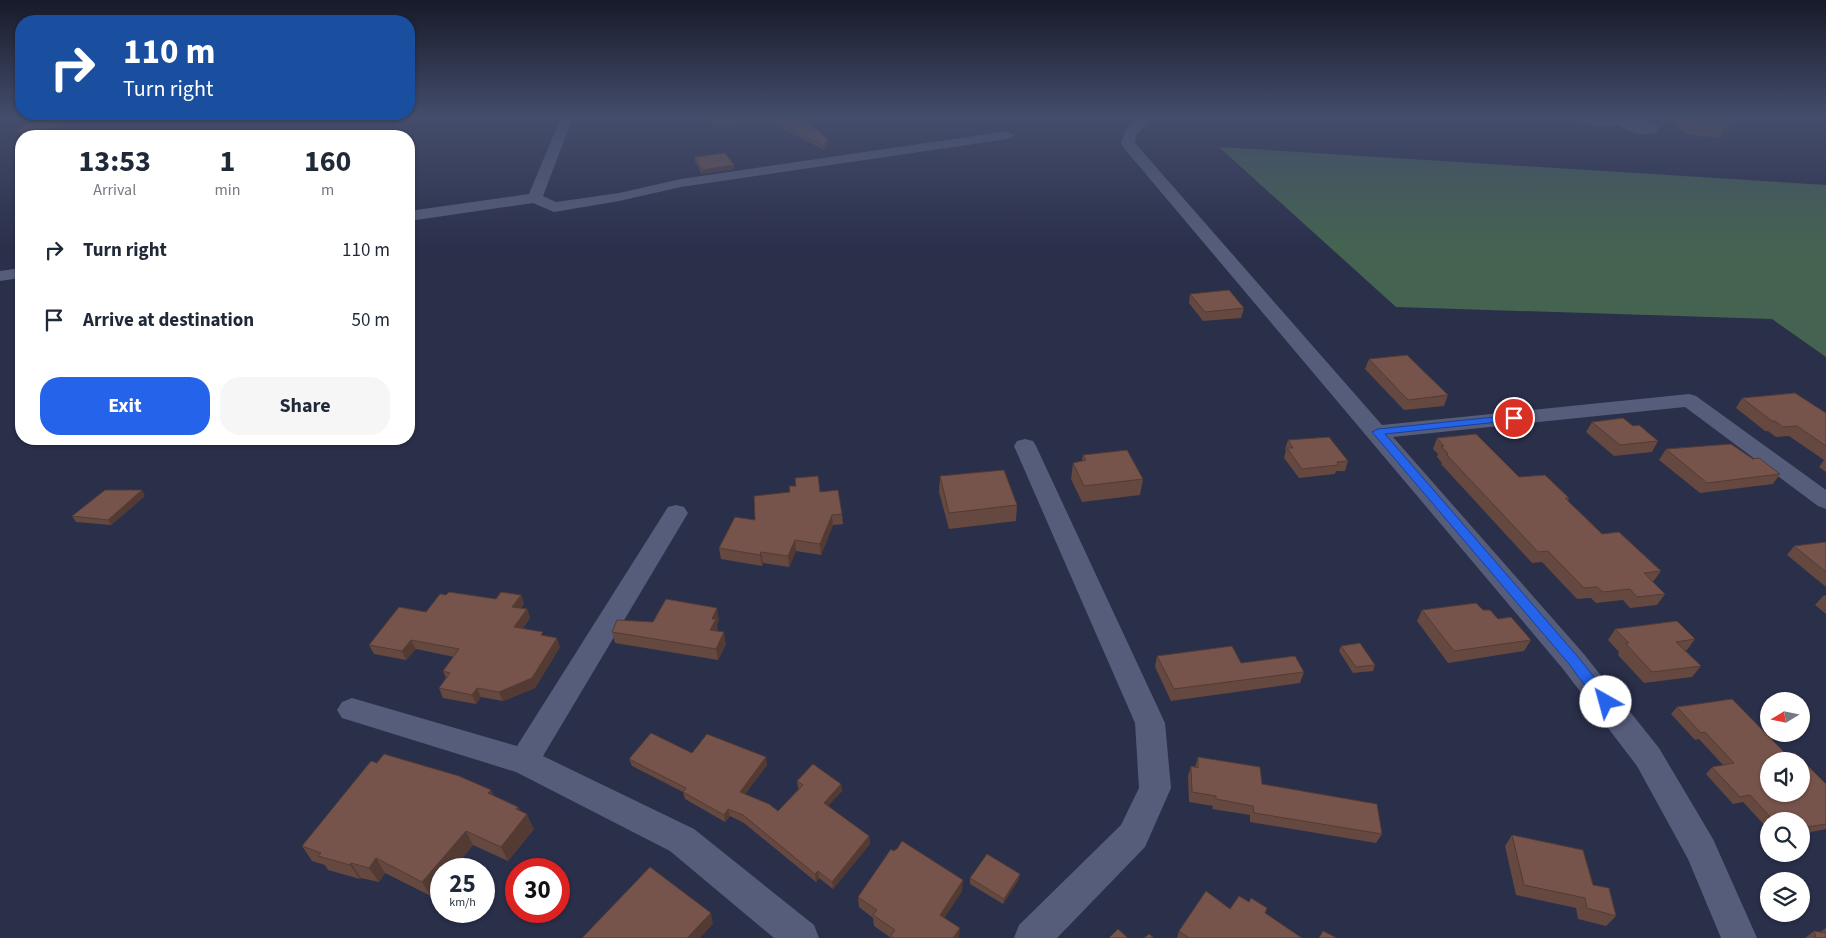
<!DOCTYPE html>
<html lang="en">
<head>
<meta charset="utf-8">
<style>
	:root { --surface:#fff; --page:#f6f6f7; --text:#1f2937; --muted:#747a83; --accent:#2563eb }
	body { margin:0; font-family:"Source Sans 3",sans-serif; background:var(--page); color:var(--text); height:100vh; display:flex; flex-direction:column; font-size:19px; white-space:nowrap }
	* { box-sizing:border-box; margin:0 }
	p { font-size:16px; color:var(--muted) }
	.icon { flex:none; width:28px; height:28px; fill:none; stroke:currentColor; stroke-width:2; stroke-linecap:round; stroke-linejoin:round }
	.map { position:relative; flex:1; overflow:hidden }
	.details { position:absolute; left:15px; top:130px; width:400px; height:315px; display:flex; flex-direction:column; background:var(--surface); border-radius:20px; box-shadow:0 1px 4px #0004 }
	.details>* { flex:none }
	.banner { position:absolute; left:15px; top:15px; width:400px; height:105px; border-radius:20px; box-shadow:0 1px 4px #0004; background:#1a4fa0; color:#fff; overflow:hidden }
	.needle { width:32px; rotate:260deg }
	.buttons { position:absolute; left:1760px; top:692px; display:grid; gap:10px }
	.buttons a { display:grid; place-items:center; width:50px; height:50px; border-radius:50%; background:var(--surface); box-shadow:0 1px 4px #0004; font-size:25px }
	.speed { position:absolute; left:430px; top:858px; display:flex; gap:10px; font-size:25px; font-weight:700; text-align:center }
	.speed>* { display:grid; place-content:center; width:65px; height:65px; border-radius:50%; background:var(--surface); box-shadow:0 1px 4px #0004; line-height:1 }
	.speed small { font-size:12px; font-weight:400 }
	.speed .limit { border:8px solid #d22; background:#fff; color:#111 }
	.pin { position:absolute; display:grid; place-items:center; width:42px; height:42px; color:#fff; margin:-21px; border:2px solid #fff; border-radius:50%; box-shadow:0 1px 5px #0007 }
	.me { position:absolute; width:55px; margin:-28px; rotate:322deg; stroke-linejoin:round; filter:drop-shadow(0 0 4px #0008) }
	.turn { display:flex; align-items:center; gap:18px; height:105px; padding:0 25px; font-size:22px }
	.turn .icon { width:65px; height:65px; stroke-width:2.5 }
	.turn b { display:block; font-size:35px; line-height:42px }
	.eta { display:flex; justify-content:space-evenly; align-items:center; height:85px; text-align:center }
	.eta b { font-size:30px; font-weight:700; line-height:35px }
	.action { display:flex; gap:10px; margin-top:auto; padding:10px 25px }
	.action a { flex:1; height:58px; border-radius:20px; background:var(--accent); color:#fff; font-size:20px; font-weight:700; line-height:58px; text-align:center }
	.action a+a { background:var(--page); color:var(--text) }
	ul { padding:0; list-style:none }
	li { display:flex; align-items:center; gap:15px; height:70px; padding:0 25px }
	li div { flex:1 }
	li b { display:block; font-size:19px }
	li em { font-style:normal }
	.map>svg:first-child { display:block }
	.forest { fill:#446451 }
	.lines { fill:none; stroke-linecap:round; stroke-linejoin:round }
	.street { fill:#565d7b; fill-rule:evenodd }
	.wall { fill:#654840 }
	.shaded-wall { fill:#533b34 }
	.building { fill:#76544b; stroke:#533b34; fill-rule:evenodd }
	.route { fill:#2563eb; stroke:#184099 }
</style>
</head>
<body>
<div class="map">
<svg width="1826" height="938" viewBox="0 0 1826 938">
	<rect width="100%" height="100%" fill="#2a2f4a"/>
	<!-- forest -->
	<path class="forest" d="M1219,147L1826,185V357L1772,319L1396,307Z"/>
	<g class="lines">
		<!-- street -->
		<g class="street">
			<path d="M561,117H573L543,196L556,202L619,193L681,179L1008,131L1015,135L1008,139L681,187L619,201L554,212L533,203L409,221V211L529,194Z"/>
			<path d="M1140,117H1154L1136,135L1135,143L1382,425L1689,394L1696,396L1826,490V509L1818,506L1685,407L1393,437L1583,653L1659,748L1713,839L1757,938H1721L1688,859L1637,766L1563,669L1123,147L1121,144L1125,131Z"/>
			<path d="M1571,117H1653L1646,121L1656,123L1659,130L1653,134H1636L1616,125L1598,126L1573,120Z"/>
			<path d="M21,268V278L0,281V271Z"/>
			<path d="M1025,439L1033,441L1036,446L1165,723L1171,788L1145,847L1057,938H1014L1019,925L1121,825L1139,788L1135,723L1014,446L1017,441Z"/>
			<path d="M676,505L684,507L688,513L543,756L694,829L814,925L819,938H774L670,851L516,772L342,718L337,710L342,702L352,698L517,746L668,507Z"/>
		</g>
	</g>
	<!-- wall -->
	<g class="wall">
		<path d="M37,117H74L46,136H24L19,134L17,130Z"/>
		<path d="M707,117H801L828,139L829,143L824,150L771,123L716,131Z"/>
		<path d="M1671,117H1731L1733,119L1727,130L1725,129L1720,138L1685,134L1683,130L1678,129Z"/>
		<path d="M695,157L734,165V169L702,174L695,161Z"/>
		<path d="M1190,294L1244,308L1241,318L1203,321L1189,303Z"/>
		<path d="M1369,359L1448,395L1444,406L1404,410L1365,369Z"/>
		<path d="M1742,398L1826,413V472L1819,467L1824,460L1789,436L1776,437L1768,431H1765L1736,408Z"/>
		<path d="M1592,422L1633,426L1658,441L1652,452L1614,456L1586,432Z"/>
		<path d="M1437,438L1519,477L1569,498L1568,501L1602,534L1661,571L1653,582L1665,594L1657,605L1630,608L1623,600L1596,603L1591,598L1577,599L1542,562L1532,563L1441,464L1442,463L1437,457L1438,454L1433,449Z"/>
		<path d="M1288,440L1348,461L1345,471H1336L1335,474L1299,478L1284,458L1286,450L1285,449Z"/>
		<path d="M1666,449L1753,459L1780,474L1773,484L1700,493L1659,460Z"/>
		<path d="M1083,455L1143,479L1140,495L1082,502L1071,479L1073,463L1082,461Z"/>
		<path d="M940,476L1017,505L1016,521L949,529L939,492Z"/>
		<path d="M790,492H820L842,514L843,524L833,525L821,555L796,551L789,567L763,563L762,566L721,559L719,548Z"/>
		<path d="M145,496L111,525L76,522L72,516Z"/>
		<path d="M1826,542V587L1787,555L1794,546Z"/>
		<path d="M446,595L496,599L521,595L524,604L521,608L527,609L530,618L523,628L545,636L560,647L535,688L503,701L481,697L476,704L443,698L439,688L446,678L443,671L454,657L416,649L406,660L374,654L369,645L426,612Z"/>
		<path d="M1826,595V614L1815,605L1823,596Z"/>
		<path d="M1422,610H1483L1498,619L1531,640L1524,651L1448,663L1417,621Z"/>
		<path d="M719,620L717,624V631L726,644L718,660L615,643L612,632L653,622Z"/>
		<path d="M1615,629L1695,639L1687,650H1685L1701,666L1692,677L1644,683L1618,655L1619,652L1608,640Z"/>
		<path d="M1341,646L1375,665L1373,671L1353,673L1339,651Z"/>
		<path d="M1157,656L1241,663L1304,672L1300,683L1171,701L1155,667Z"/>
		<path d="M1677,707L1787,755L1826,784V829L1801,834V821H1769V830L1743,802L1733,804L1706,774L1712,767L1723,765L1699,739L1695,740L1671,714Z"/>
		<path d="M692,753L767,765L745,794L778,811L799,789L798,788L797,781L841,784L842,791L828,806L869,836L870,844L833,889L819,878L816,882L744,823L730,816L725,822L685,799L683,792L632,766L629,759Z"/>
		<path d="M1198,757L1262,784L1382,834L1376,843L1250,822V815L1212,809L1213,806L1189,802L1188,776L1191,766L1195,767Z"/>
		<path d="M377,763L491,790L494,796L518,807L520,811L534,829L508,861L473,845L431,896L385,873L379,882L361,878L360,879L328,870L325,865L312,861L302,846Z"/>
		<path d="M1512,835L1593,885L1616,916L1606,926L1578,919L1576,908L1516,895L1505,846Z"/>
		<path d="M970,878L1019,879L1003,904L970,884Z"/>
		<path d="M962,891L944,918L959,938H891L874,926L873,918L859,907L858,897Z"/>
		<path d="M1230,909L1265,913L1302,938H1177L1179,931Z"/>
		<path d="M1826,928V938H1805L1814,931L1820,932Z"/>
	</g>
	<!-- shaded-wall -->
	<g class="shaded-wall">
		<path d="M66,117H74L46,136H38Z"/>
		<path d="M771,119V123L716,131L715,127Z"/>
		<path d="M828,139L829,143L824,150V146Z"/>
		<path d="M734,165V169L702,174V170Z"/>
		<path d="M142,490L145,496L111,525L108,520Z"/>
		<path d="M832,515L833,525L821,555L820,544Z"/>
		<path d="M795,540L796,551L789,567L788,556Z"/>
		<path d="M761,552L763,563L762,566L760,555Z"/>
		<path d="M521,595L524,604L516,616L512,607Z"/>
		<path d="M717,608L719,620L717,624L718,630L712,641L710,630L712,619Z"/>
		<path d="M527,609L530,618L517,636L514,627Z"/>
		<path d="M724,632L726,644L718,660L716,649Z"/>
		<path d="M557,638L560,647L535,688L503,701L499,692Z"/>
		<path d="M411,640L416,649L406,660L402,651Z"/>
		<path d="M477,688L481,697L476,704L472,695Z"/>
		<path d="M766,757L767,765L741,800L740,792Z"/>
		<path d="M841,784L842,791L824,810V803Z"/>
		<path d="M491,790L498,804L488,793Z"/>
		<path d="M518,807L524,818L527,814L534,829L508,861L501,847L516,809Z"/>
		<path d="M728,809L730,816L725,822L724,815Z"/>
		<path d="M466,831L473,845L454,869H441V884L431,896L422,882Z"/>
		<path d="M869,836L870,844L833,889L832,882Z"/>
		<path d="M376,858L385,873L379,882L369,868Z"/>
		<path d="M351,863L361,878L360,879L350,865Z"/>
		<path d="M818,871L819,878L816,882L815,874Z"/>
		<path d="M1020,874L1019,879L1003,904L1004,899Z"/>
		<path d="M963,880L962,891L939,925L940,915Z"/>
		<path d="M711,913L713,924L700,938H687Z"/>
		<path d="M960,928L959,938H953Z"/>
	</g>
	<!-- building -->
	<g class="building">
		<path d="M37,117H66L38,136H32L17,130Z"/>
		<path d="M709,117H801L828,139L824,146L771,119L715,127Z"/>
		<path d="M1682,117H1731L1733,119L1722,118L1726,124H1723L1726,128L1690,123L1688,120L1683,119Z"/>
		<path d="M725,153L734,165L702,170L695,157Z"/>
		<path d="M1229,290L1244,308L1205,312L1190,294Z"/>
		<path d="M1407,355L1448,395L1408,400L1369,359Z"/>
		<path d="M1795,393L1826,413V446L1797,426L1783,427L1775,421H1772L1742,398Z"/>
		<path d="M1623,418L1633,426L1639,425L1658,441L1620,445L1592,422Z"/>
		<path d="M1476,434L1519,477L1545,475L1569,498H1565L1602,534L1619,532L1661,571L1644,573L1665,594L1637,597L1630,589L1603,592L1597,587L1584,588L1548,551L1538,552L1446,454H1448L1441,446H1444L1437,438Z"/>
		<path d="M1329,437L1348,461L1337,462L1338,465L1302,469L1287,448H1293L1288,440Z"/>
		<path d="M1731,444L1753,459L1759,458L1780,474L1707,483L1666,449Z"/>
		<path d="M1127,450L1143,479L1084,486L1073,463L1086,460L1083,455Z"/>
		<path d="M1004,470L1017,505L949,513L940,476Z"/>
		<path d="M818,476L820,492L838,490L842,514L832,515L820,544L795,540L788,556L761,552L760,555L719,548L735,517L755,520L754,496L790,492L789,486H796L795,478Z"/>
		<path d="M105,490H142L108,520L72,516Z"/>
		<path d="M1826,542V572L1794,546Z"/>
		<path d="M449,592L496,599L501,592L521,595L512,607L527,609L514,627L543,632L541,635L557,638L532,678L499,692L477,688L472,695L439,688L450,673L443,671L459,649L411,640L402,651L369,645L399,607L426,612L440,594L446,595Z"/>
		<path d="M666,599L717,608L712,619H716L710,630L724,632L716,649L612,632L617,620L653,622Z"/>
		<path d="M1476,603L1483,610H1490L1498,619L1511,617L1531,640L1454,651L1422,610Z"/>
		<path d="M1677,621L1695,639L1676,642L1701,666L1652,672L1625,643H1629L1615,629Z"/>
		<path d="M1360,643L1375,665L1356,667L1341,646Z"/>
		<path d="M1232,646L1241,663L1295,656L1304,672L1174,689L1157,656Z"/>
		<path d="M1732,699L1787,755L1795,753L1826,784V824L1801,828V821H1774L1750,795L1740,797L1712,767L1734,763L1705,732L1701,733L1677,707ZM1769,761H1801V794H1769Z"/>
		<path d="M651,733L692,753L707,734L766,757L740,792L769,804L778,811L803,785L797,781L813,764L841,784L824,803L869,836L832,882L818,871L815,874L743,815L728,809L724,815L683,792L686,788L629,759Z"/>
		<path d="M384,754L459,776L491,790L488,793L518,807L516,809L527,814L501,847L466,831L422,882L376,858L369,868L351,863L350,865L318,856L321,853L302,846L371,761L377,763Z"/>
		<path d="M1198,757L1260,767L1262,784L1377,804L1382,834L1254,813L1253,806L1216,799V796L1192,792L1191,766L1198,768Z"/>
		<path d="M1512,835L1583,850L1593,885L1609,888L1616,916L1587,908L1585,898L1524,885Z"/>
		<path d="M902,841L963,880L940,915L960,928L953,938H894L891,936L895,930L873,915L877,910L858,897L891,849L893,851L897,849Z"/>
		<path d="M987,854L1020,874L1004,899L970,878Z"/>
		<path d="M650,867L711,913L687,938H582Z"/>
		<path d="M1206,891L1230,909L1239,896L1249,902L1251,898L1267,908L1265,913L1302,938H1189L1179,931Z"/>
		<path d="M1118,929L1128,938H1109Z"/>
		<path d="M1323,931L1337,938H1319Z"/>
		<path d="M1814,931L1826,933V938H1816Z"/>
		<path d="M1149,934L1154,938H1144Z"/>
	</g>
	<!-- sky -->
	<linearGradient id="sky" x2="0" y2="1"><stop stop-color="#171a29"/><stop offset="0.47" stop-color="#444d6b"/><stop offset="1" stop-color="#444d6b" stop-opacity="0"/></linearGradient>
	<rect width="1826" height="249" fill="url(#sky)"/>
	<!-- route -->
	<path class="route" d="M1514,415L1519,418L1517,420L1385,434L1578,657L1611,698L1613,702L1611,706L1606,708L1600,706L1569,664L1372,432L1378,429Z"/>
</svg>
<div class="buttons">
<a><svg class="needle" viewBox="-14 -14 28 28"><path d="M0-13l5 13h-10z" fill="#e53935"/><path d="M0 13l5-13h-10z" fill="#747a83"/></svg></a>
<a><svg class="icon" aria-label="sound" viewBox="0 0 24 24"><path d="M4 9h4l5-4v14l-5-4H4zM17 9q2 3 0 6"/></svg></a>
<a><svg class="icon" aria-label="search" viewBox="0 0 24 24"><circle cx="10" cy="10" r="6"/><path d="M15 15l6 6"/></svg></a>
<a><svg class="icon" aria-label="layers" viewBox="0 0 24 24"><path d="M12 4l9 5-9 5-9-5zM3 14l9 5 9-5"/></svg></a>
</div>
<div class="speed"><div>25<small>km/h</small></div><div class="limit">30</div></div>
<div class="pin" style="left:1514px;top:418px;background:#d93025"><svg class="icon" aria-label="arrive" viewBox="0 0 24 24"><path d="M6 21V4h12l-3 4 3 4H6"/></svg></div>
<svg class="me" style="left:1606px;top:702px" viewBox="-20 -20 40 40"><circle r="19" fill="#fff"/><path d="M0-13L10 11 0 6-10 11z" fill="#2563eb"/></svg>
<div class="banner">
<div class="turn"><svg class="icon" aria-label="right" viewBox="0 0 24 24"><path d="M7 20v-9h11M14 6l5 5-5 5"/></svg><div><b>110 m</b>Turn right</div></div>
</div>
<section class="details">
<div class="eta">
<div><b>13:53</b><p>Arrival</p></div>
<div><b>1</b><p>min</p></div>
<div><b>160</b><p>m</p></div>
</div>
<ul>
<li><svg class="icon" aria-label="right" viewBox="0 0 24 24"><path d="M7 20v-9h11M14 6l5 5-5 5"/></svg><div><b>Turn right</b></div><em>110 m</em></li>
<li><svg class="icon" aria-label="arrive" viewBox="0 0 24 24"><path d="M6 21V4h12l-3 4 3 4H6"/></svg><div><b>Arrive at destination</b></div><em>50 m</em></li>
</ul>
<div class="action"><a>Exit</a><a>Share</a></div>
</section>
</div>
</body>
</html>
